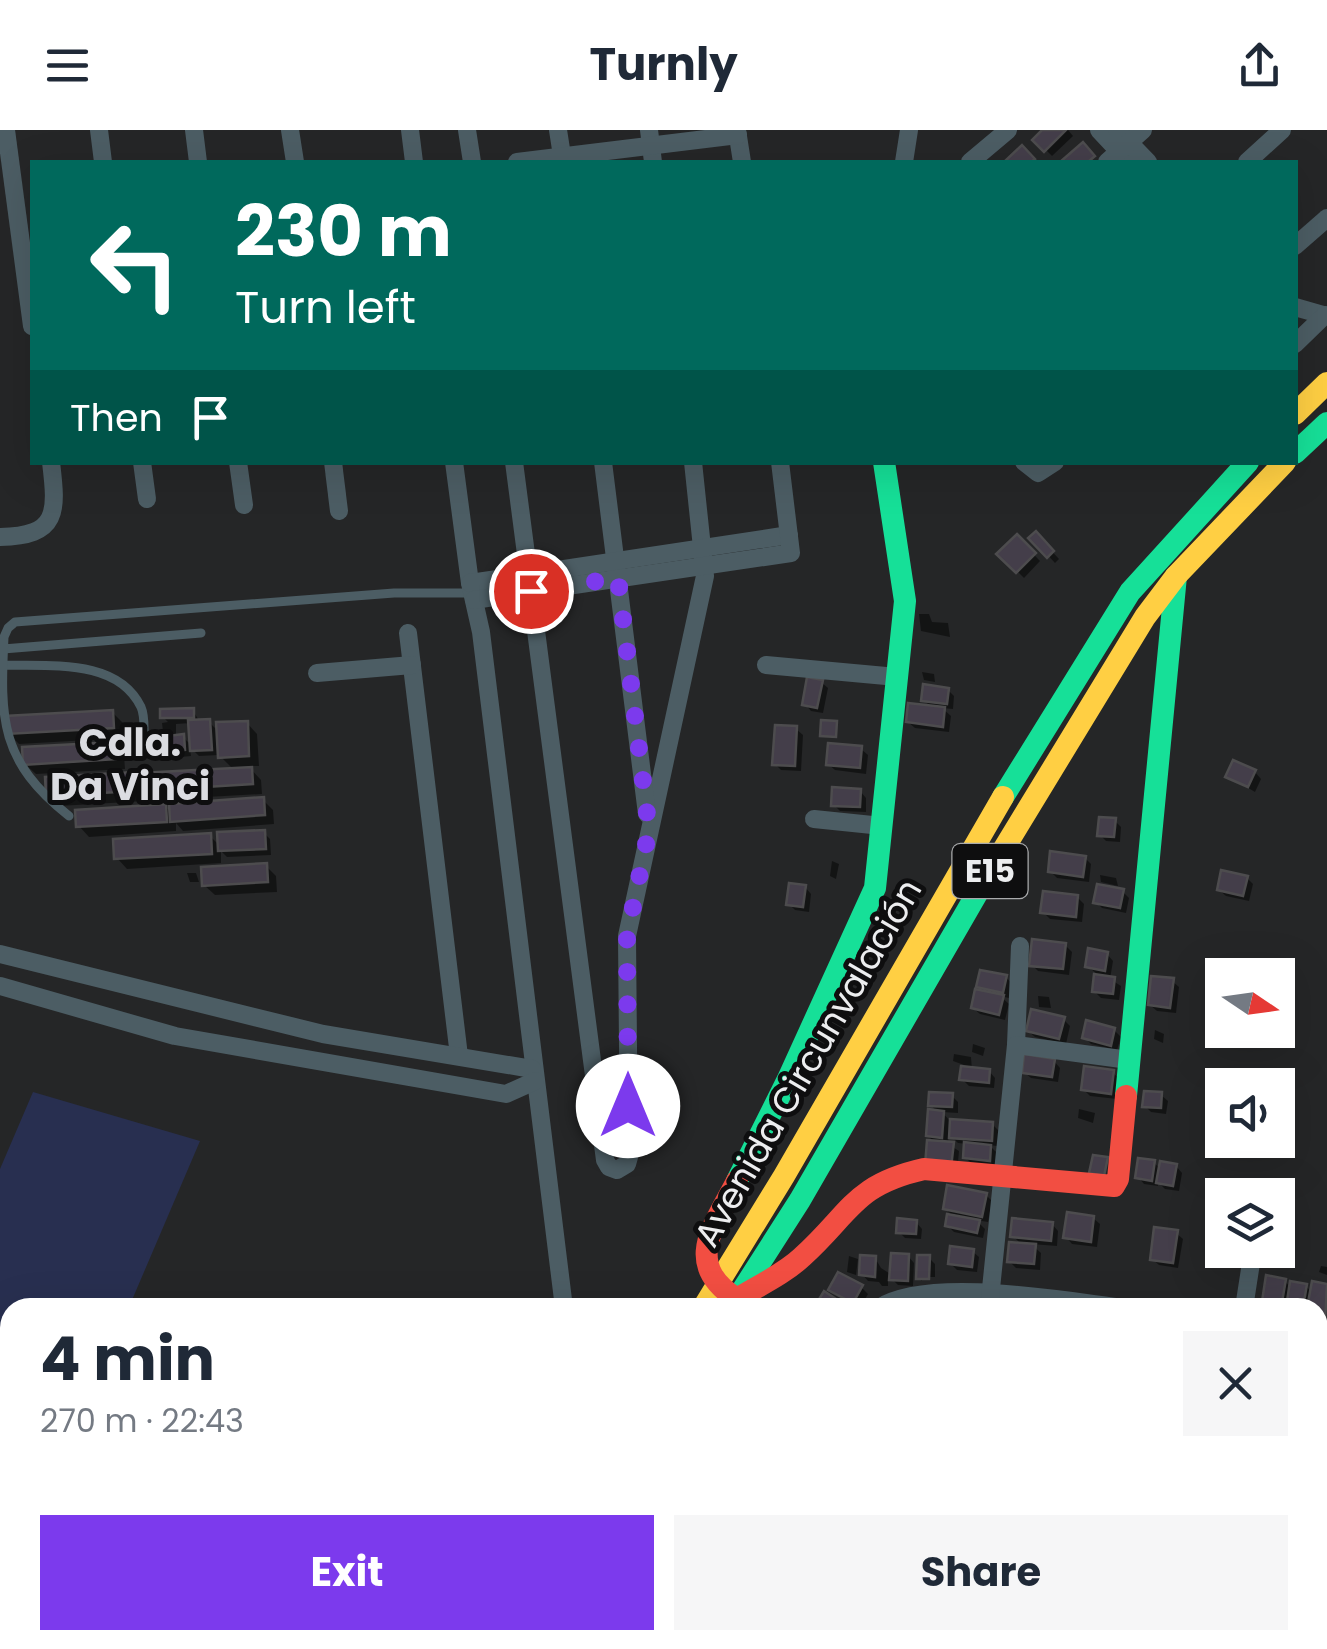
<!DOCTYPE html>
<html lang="en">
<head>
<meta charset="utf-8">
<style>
	:root { --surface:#fff; --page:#f6f6f7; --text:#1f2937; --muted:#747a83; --accent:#7c3aed }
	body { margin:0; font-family:Poppins,sans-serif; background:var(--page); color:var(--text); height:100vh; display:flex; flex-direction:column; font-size:38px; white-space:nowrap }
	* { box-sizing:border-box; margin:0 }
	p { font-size:32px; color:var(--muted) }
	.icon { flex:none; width:55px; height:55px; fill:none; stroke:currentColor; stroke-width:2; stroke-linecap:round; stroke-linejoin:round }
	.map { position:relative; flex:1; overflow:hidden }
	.details { position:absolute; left:0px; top:1168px; width:1328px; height:352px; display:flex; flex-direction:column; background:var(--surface); border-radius:30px 30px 0 0; box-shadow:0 10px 40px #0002 }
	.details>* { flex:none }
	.guide { position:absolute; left:30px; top:30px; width:1268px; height:305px; border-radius:0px; box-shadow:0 10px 40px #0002; background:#00695c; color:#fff; overflow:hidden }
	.needle { width:65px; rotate:103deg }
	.fabs { position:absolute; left:1205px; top:828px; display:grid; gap:20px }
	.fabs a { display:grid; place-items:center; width:90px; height:90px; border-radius:0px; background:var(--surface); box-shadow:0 10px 40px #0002; font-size:50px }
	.pin { position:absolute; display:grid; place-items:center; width:85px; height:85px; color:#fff; margin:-42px; border:5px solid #fff; border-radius:50%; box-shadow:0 2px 10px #0007 }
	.me { position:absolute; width:110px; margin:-55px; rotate:0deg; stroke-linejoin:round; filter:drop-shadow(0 0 8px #0008) }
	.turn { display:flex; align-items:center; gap:35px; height:210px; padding:0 40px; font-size:45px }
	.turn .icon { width:130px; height:130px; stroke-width:2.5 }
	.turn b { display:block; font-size:70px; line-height:85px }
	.then { display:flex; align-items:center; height:95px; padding:0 40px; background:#0003; gap:20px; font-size:38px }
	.round { display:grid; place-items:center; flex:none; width:105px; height:105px; border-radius:0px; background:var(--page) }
	.head { display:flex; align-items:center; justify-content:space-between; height:170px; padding:0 40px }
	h1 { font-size:60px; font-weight:700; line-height:75px }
	.primary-button { display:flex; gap:20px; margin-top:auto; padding:20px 40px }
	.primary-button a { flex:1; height:115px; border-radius:0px; background:var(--accent); color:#fff; font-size:40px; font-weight:700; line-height:115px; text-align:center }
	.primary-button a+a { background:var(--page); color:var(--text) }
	header { display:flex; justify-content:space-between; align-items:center; height:130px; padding:0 40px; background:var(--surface); font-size:45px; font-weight:700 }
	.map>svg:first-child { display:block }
	.green { fill:#282f50 }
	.shadow { fill:#0007; fill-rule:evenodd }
	.building { fill:#443e4a; stroke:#4d4c4e; stroke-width:2.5 }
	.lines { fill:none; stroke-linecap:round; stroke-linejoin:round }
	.lane { stroke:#4c5d64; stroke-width:9 }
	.street { stroke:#4c5d64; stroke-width:18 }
	.fast { stroke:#16e098; stroke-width:22 }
	.slow { stroke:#ffcf43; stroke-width:22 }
	.jam { stroke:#f24e42; stroke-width:22 }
	.route { stroke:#7c3aed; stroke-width:18; stroke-dasharray:0 32.4 }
	.labels { text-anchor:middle; stroke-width:10; stroke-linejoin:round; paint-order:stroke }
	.shield { fill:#0e0e0f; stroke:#a9aaac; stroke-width:2.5 }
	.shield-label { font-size:32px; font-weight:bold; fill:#ecedef }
	.street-label { font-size:35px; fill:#ecedef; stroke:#0e0e0f }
	.neighbourhood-label { font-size:38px; font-weight:bold; fill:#dbdce1; stroke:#0e0e0f }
</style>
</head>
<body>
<header><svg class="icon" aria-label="menu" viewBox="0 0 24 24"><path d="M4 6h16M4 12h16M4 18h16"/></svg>Turnly<svg class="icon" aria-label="share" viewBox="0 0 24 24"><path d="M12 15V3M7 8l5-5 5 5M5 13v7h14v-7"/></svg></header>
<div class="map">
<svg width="1327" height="1519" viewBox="0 0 1327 1519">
	<rect width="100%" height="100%" fill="#252627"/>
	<!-- green -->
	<path class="green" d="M33,962L200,1011L129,1177L10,1178V1207L0,1202V1039Z"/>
	<!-- shadow -->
	<g class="shadow">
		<path d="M1046,0H1068L1073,6L1052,26L1036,10Z"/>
		<path d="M1036,404L1059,429L1055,433L1032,408Z"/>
		<path d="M1017,407L1040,431L1024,448L1000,424Z"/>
		<path d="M919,484H929L932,492L948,493L950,507L921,501Z"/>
		<path d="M922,542L934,544L935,552L924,550Z"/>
		<path d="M821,552L828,558L823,583L811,581L805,574Z"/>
		<path d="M948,560L954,566L953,579L942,578L951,586L949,602L915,598L908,592L933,579L924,570Z"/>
		<path d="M193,581L200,592H209L219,602L247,593L257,604L259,636H248L261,650L262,664L153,670L145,661V671L59,676L48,665L134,644L143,653L234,640L219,625L199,626L190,617L191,626L171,628L164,622L169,608L163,602L162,593L168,592L163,587ZM191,593L192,616L183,607L176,608V594Z"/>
		<path d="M112,582L123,593L124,608L19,614L8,603Z"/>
		<path d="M796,599L803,605L801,641L781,640L775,634Z"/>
		<path d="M114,615L124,625L125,639L36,644L25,634Z"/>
		<path d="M861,619L868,625L866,644L835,640L828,634Z"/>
		<path d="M1255,642L1261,649L1255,662L1228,646Z"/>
		<path d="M860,661L866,668V682L840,681L834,675Z"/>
		<path d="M263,670L273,680L274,694L183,701L176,693V701L89,707L79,696L165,676L172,684Z"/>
		<path d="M1115,691L1121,697L1120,712L1106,711L1100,705Z"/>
		<path d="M264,703L270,709L271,725L227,727L221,721V733L127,739L117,728L210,706L220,716Z"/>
		<path d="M1085,728L1091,734L1089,752L1057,748L1050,741Z"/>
		<path d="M832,731L839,734L836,749L830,746Z"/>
		<path d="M266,736L276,746L277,762L215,765L204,755Z"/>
		<path d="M187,743H196L199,752H190Z"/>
		<path d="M1100,745L1116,748L1118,756L1101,752Z"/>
		<path d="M1247,748L1253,754L1249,771L1226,766L1219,760Z"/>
		<path d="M805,757L811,764L809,782L795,780L789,774Z"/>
		<path d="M1123,762L1129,768L1126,783L1102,778L1096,772Z"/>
		<path d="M1077,767L1084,774L1082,792L1050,789L1043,782Z"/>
		<path d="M1065,815L1072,822L1069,845L1038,841L1032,835Z"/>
		<path d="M1107,824L1113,831L1110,849L1121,856L1119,870L1101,868L1094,861L1096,843L1087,836Z"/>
		<path d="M1006,847L1012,854L1009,868L1000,866L1009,874L1005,890L980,884L973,878L987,864L979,856Z"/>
		<path d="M1172,851L1179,857L1176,883L1157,881L1150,875Z"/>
		<path d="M1038,866L1049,867L1051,878L1039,877Z"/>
		<path d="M1063,889L1070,896L1066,914L1035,907L1028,901Z"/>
		<path d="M1114,900L1121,907L1117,920L1091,914L1084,907Z"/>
		<path d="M1155,900L1164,904L1163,913L1154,909Z"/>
		<path d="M973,914L985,918L983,926L972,922Z"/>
		<path d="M954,924L971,927L972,940L989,941L995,948L994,958L969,956L962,949L964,935L953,931Z"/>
		<path d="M1054,931L1060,938L1058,952L1031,948L1024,942Z"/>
		<path d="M1113,943L1120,949L1117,969L1090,966L1083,959Z"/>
		<path d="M951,965L958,972V983L942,982L950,991L992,994L999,1001L997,1016L989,1015L997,1023L995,1036L972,1034L965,1027L967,1014L958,1013L949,1004L948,1014L959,1021L957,1043L928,1005L938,983L931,975Z"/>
		<path d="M1161,965L1168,971L1166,984L1151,982L1145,976Z"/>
		<path d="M1079,979L1095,983L1093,993L1078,988Z"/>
		<path d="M1154,1033L1161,1039L1176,1036L1182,1043L1179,1061L1165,1059L1158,1052V1056L1144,1054L1138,1047Z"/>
		<path d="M986,1065L992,1071L988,1092L976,1090L985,1099L983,1108L954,1102L947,1095L950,1083L945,1079Z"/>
		<path d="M1093,1088L1100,1094L1097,1117L1072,1114L1066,1107Z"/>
		<path d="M916,1092L922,1099L921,1109L905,1108L899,1102Z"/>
		<path d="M1052,1094L1058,1101L1057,1116L1031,1114L1041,1123L1040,1140L1016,1138L1009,1131L1023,1116L1013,1106Z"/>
		<path d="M1176,1103L1183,1109L1178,1138L1159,1135L1152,1129Z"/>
		<path d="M972,1121L979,1127L977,1142L957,1140L950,1133Z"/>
		<path d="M849,1126L858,1129L856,1145L847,1142Z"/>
		<path d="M908,1126L914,1133L913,1156L898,1155L888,1145V1156H882L879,1152L868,1151L862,1144L875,1128L881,1138L892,1145Z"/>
		<path d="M929,1128L935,1134V1147H922V1151L919,1148Z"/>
		<path d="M1321,1136L1327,1137V1145L1319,1142Z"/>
		<path d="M1284,1151L1292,1158L1306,1156L1312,1163L1314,1154L1327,1156V1199L1318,1197V1178H1264Z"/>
		<path d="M861,1157L868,1164L860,1178L832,1159Z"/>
		<path d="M1318,1222L1325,1228L1319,1262H1318Z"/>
		<path d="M1318,1432L1327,1437L1326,1450L1318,1445Z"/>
		<path d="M800,1510L806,1516L802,1519H778L774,1511Z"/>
		<path d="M912,1510L920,1516L916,1519L909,1512Z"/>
		<path d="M957,1510H996L983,1519H943Z"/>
		<path d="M1035,1510H1048L1054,1519H1040Z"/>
		<path d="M1107,1510H1118L1125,1519H1110Z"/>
	</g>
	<!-- building -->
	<g class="building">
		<path d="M1042,0H1066L1044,22L1032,10Z"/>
		<path d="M1083,12L1095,26L1088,32H1060Z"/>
		<path d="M1022,15L1035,29L1031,32H1004Z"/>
		<path d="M1036,401L1054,421L1047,428L1028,408Z"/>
		<path d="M1017,404L1036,423L1016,443L996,424Z"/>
		<path d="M807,547L823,550L817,578L802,575Z"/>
		<path d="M923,554L949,558L947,574L921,571Z"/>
		<path d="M908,573L945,577L943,597L906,592Z"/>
		<path d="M194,578V588H160V579Z"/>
		<path d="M113,580L114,598L6,604L5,586Z"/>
		<path d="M210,589L212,620L190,621L188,590Z"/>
		<path d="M821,590L837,591L836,607L820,606Z"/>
		<path d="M248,591L249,626L218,628L216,592Z"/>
		<path d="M775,595L797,596L795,636L772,635Z"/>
		<path d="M184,604L185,620L162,623L160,607Z"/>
		<path d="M115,612L116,629L23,635L22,617Z"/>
		<path d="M828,613L862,616L860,638L826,635Z"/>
		<path d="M1233,630L1256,640L1248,657L1225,647Z"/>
		<path d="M252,637L253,654L141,661L140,643Z"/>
		<path d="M135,642L136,661L46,666L45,647Z"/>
		<path d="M832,657L861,659L860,677L831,676Z"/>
		<path d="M264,667L265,685L170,692L169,674Z"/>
		<path d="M166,674L167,692L76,697L75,680Z"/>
		<path d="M1099,687L1116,688L1114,707L1097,706Z"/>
		<path d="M265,700L266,719L218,721L217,702Z"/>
		<path d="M211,703L212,724L114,729L113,709Z"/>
		<path d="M1050,721L1086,726L1083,747L1048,742Z"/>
		<path d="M267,733L268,752L202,756L201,737Z"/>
		<path d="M1221,740L1248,746L1243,766L1217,760Z"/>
		<path d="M789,753L806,755L803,777L786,775Z"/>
		<path d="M1097,754L1124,759L1120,778L1093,773Z"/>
		<path d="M1043,761L1078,765L1076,787L1040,783Z"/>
		<path d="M1032,809L1066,813L1063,839L1029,836Z"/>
		<path d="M1088,818L1108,822L1105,841L1085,837Z"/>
		<path d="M980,840L1007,845L1003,863L976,857Z"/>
		<path d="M1094,844L1115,847L1113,864L1092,862Z"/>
		<path d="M1151,846L1174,848L1170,878L1148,875Z"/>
		<path d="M975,859L1004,865L999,885L971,878Z"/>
		<path d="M1031,879L1065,887L1059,909L1026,901Z"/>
		<path d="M1086,890L1115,898L1111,916L1082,908Z"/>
		<path d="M1024,924L1055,929L1052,947L1022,943Z"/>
		<path d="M961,936L990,939L989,953L959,950Z"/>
		<path d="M1084,936L1114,940L1111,964L1081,960Z"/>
		<path d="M1144,961L1162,962L1161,978L1142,977Z"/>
		<path d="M929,962L953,963L952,977L928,976Z"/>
		<path d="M928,979L944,981L942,1008L926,1006Z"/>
		<path d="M950,989L993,992L992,1011L949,1008Z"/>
		<path d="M927,1010L954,1012L951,1038L925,1036Z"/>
		<path d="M964,1012L991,1015L990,1031L963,1028Z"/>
		<path d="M1093,1025L1108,1027L1104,1046L1089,1043Z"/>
		<path d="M1138,1028L1155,1030L1152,1051L1135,1048Z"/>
		<path d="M1160,1031L1177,1034L1173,1056L1156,1053Z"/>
		<path d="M947,1055L987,1063L982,1087L943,1079Z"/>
		<path d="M1067,1082L1094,1086L1091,1112L1063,1108Z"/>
		<path d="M947,1084L980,1090L977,1103L945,1096Z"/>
		<path d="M897,1088L917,1090L916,1104L896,1103Z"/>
		<path d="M1012,1088L1053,1092L1051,1111L1010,1107Z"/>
		<path d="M1154,1097L1178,1100L1173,1133L1150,1130Z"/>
		<path d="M1009,1112L1036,1114L1034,1134L1007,1132Z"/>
		<path d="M950,1116L974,1119L972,1137L948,1134Z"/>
		<path d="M891,1123L909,1124L908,1151L889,1150Z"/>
		<path d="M860,1125L876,1126L875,1147L859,1145Z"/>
		<path d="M917,1125H930L929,1149H916Z"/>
		<path d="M838,1142L863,1155L853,1173L828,1160Z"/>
		<path d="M1266,1145L1286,1149L1281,1178H1261Z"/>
		<path d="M1290,1151L1307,1154L1303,1178H1286Z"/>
		<path d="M1312,1151L1327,1154L1325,1194L1318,1193V1178H1307Z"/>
		<path d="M824,1161L848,1177V1178L815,1176Z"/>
	</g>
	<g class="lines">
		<!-- lane -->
		<g class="lane">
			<path d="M3,519L201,503"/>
			<path d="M2,535C47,537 117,527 141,577C145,586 144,598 144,608"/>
			<path d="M69,686C0,631 0,590 4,507L8,498L15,492L394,463H472"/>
		</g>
		<!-- street -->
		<g class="street">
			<path d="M6,0L32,196"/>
			<path d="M99,0L103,32"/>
			<path d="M194,0L198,32"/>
			<path d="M290,0L295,32"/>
			<path d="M410,0L414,32"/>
			<path d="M467,0L472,32"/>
			<path d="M558,0L563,32"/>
			<path d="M649,0L653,32"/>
			<path d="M737,0L742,32"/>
			<path d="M1099,0L1129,32"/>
			<path d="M1117,0L1148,32"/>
			<path d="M517,32L738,5"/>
			<path d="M904,32L909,0"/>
			<path d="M970,32L1008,0"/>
			<path d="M1107,32L1143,0"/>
			<path d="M1247,32L1282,0"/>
			<path d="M1295,116L1327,88"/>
			<path d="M1295,177L1327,186"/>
			<path d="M1295,214L1325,185"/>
			<path d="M142,332L147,369"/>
			<path d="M238,332L244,375"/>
			<path d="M333,332L339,381"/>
			<path d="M454,332L470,453L481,502L564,1178"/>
			<path d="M514,332L605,1030L609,1037L617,1040L627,1034L629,1027L627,806L705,446L693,332"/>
			<path d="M603,332L647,684"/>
			<path d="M1024,332L1038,343L1055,332"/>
			<path d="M0,407C59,406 57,382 51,332"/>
			<path d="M470,453L789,405"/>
			<path d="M474,470L791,423L780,332"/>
			<path d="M408,503L459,926"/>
			<path d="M766,535L897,547"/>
			<path d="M317,543L412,535"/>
			<path d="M814,689L882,696"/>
			<path d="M0,824L323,904L532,939"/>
			<path d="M0,856L175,906L506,964L535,951"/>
			<path d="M1016,915L1020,816"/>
			<path d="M879,1178C928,1146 1065,1171 1125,1178"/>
			<path d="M989,1178L1016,915L1129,930"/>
			<path d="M1244,1178L1253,1120"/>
			<path d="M1318,1200L1327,1201"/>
			<path d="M1321,1285L1327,1240"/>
			<path d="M1318,1509L1327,1514"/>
			<path d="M765,1510V1519"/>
			<path d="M875,1510L881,1519"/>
			<path d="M476,1519L481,1510"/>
			<path d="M1152,1519L1168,1510"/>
		</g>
		<!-- fast -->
		<g class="fast">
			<path d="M1295,323L1327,293"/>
			<path d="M1003,667L1130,462L1248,332"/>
			<path d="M1126,966L1176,446"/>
			<path d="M737,1051L788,949L875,758L905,471L884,332"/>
			<path d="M731,1178L800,1070L986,748"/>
			<path d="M450,1519L457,1510"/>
		</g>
		<!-- slow -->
		<g class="slow">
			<path d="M1295,284L1327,253"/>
			<path d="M986,748L1145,487L1176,446L1285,332"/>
			<path d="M703,1178L784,1046L1003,667"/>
		</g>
		<!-- jam -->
		<g class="jam">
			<path d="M737,1051C714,1096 682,1134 737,1169C758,1156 784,1144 802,1127C851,1083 853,1055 924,1039L1114,1056L1118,1049L1126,966"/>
			<path d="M413,1519L421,1510"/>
		</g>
	</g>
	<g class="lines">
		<!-- route -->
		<path class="route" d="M531,461L618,448L649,700L627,806L628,976"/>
	</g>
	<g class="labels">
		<!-- shield labels -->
		<rect class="shield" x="952.5" y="714" width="75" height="54" rx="8"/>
		<g class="shield-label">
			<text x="990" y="752">E15</text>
		</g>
		<!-- street labels -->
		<g class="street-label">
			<text transform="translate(808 933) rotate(-60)" y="12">Avenida Circunvalación</text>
		</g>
		<!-- neighbourhood labels -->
		<g class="neighbourhood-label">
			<text x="130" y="626">Cdla.<tspan x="130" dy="44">Da Vinci</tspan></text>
		</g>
	</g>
</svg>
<div class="fabs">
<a><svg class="needle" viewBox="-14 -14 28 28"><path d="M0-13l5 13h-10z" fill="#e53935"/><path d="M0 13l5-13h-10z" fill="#747a83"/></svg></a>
<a><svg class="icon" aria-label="sound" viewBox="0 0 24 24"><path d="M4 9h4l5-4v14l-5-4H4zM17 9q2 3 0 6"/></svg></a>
<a><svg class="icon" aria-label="layers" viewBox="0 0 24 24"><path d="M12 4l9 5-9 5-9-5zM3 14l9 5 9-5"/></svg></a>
</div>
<div class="pin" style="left:531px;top:461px;background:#d93025"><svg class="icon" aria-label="arrive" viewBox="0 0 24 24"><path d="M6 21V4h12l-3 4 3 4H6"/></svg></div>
<svg class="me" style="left:628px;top:976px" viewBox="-20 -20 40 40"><circle r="19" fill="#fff"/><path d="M0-13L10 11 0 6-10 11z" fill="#7c3aed"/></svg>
<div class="guide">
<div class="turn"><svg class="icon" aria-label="left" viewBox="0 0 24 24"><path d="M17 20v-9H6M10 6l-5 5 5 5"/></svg><div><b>230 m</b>Turn left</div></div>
<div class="then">Then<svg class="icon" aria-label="arrive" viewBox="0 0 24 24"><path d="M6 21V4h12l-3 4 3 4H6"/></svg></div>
</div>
<section class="details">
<div class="head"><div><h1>4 min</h1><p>270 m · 22:43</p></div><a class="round"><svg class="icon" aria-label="close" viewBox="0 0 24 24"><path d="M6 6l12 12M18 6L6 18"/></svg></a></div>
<div class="primary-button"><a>Exit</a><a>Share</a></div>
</section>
</div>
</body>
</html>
